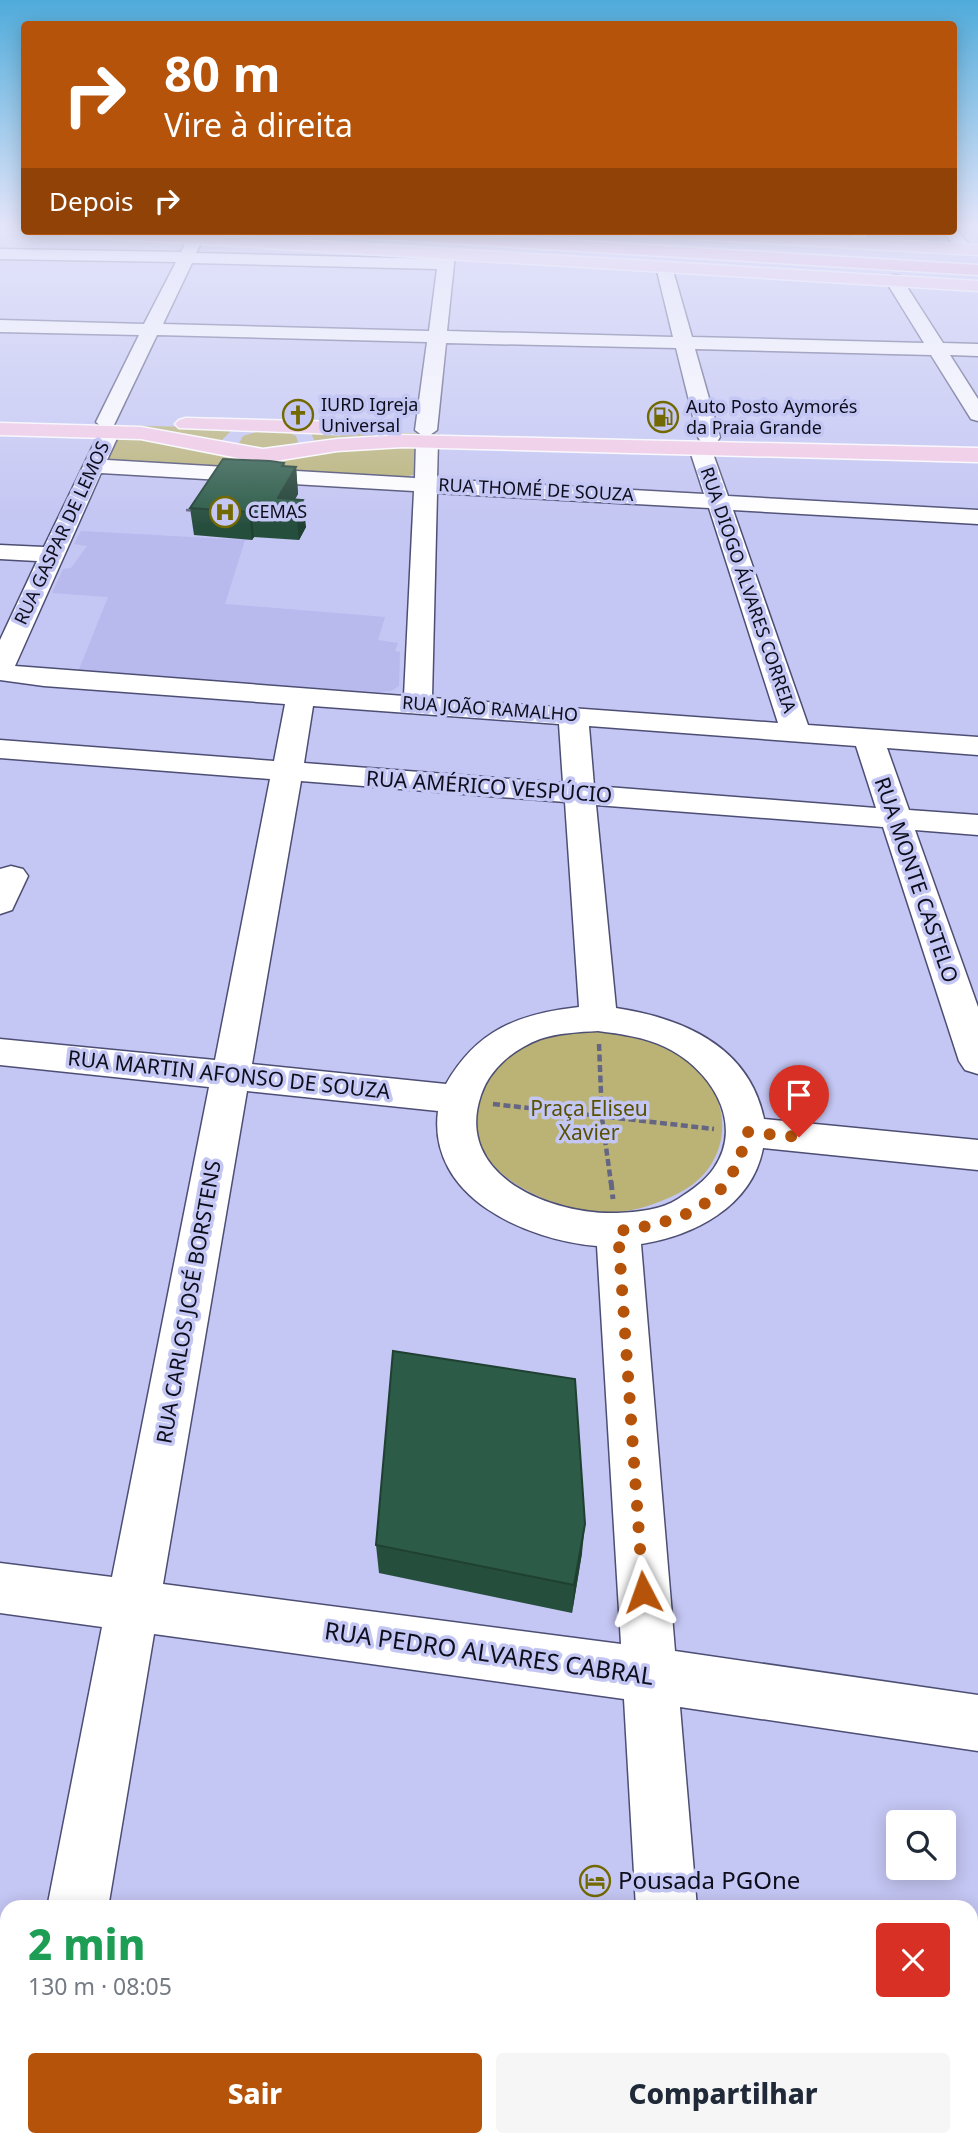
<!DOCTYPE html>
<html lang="pt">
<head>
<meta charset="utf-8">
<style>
	:root { --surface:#fff; --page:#f6f6f7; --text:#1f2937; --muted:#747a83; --accent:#b45309 }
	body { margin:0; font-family:"Noto Sans",sans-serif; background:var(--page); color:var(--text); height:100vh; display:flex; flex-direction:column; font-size:26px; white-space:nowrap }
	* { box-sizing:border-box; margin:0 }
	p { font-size:23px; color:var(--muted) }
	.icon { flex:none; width:38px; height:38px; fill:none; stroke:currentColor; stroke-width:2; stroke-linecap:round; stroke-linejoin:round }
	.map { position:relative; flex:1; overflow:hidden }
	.details { position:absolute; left:0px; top:1900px; width:978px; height:247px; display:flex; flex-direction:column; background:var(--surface); border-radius:21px 21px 0 0; box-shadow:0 4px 18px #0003 }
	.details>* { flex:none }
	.hud { position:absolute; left:21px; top:21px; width:936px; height:214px; border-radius:7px; box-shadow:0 4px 18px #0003; background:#b45309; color:#fff; overflow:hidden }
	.fabs { position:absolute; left:886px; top:1810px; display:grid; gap:14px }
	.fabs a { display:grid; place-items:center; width:70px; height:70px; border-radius:7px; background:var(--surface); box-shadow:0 4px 18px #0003; font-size:35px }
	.pin { position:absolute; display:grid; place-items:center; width:60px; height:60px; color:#fff; margin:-72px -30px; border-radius:50% 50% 50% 0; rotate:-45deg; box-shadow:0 0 7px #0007 }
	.pin .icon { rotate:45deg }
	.me { position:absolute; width:77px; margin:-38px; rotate:356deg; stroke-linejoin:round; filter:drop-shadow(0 0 5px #0008) }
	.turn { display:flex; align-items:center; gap:24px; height:147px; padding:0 28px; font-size:32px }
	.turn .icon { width:91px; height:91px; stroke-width:2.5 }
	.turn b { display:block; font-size:49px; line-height:60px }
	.then { display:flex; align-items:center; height:66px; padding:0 28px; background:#0003; gap:14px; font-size:26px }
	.round { display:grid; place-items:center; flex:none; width:74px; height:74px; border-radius:7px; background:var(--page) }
	.head { display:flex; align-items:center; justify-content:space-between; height:119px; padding:0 28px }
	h1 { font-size:42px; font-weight:800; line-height:52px; color:#1e9e55 }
	.button { display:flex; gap:14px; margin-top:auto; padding:14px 28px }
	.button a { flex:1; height:80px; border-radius:7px; background:var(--accent); color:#fff; font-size:28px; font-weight:800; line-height:80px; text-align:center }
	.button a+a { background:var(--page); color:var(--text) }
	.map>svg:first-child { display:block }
	.built { fill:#b8b9ed }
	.green { fill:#bab375 }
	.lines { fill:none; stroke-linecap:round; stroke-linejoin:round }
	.minor-casing { stroke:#4d4e74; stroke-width:3 }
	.major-casing { stroke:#fff; stroke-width:3 }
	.highway-casing { stroke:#fff; stroke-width:3 }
	.path-far2 { stroke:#656684; stroke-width:2.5; stroke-dasharray:4.5 2; stroke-linecap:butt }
	.path-far1 { stroke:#656684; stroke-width:4.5; stroke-dasharray:7 3.5; stroke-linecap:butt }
	.path { stroke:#656684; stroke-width:5; stroke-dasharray:9 4.5; stroke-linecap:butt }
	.minor { fill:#fff; fill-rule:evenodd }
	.major { fill:#f5cbe5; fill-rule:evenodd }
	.highway { fill:#efa9d3; fill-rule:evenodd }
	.wall { fill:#264e3d }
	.shaded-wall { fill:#1f4032 }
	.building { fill:#2c5b47; stroke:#1f4032; stroke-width:2 }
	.route { stroke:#b45309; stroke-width:12; stroke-dasharray:0 21.6 }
	.labels { text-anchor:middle; stroke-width:7; stroke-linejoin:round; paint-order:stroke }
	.far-poi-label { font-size:18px; fill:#0d0d1c; stroke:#c4c6f3; text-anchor:start }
	.far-street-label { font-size:18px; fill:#0d0d1c; stroke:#c4c6f3 }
	.street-label { font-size:21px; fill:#0d0d1c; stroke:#c4c6f3 }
	.park-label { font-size:21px; fill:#595102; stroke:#c4c6f3 }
	.near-street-label { font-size:24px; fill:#0d0d1c; stroke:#c4c6f3 }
	.near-poi-label { font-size:24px; fill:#0d0d1c; stroke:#c4c6f3; text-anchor:start }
</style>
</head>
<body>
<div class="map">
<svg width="978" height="2146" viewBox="0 0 978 2146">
	<rect width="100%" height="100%" fill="#c4c6f3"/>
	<!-- built -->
	<path class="built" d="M81,531L245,540L225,604L385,617L378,640L398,643L395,651L400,652L399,686L391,691L380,692L78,672L108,597L52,593L63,569L71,568L87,546L74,544Z"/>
	<!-- green -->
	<g class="green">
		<path d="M113,425L226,428L231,431L221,441L216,442L111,429Z"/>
		<path d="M263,430L286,431L296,436L298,442L277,452L238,445L243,436Z"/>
		<path d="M313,430L440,434V438L315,442L310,431Z"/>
		<path d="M119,437H143L241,458L349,447H414L418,450L415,474L402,478L109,461L113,440Z"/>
		<path d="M586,1031C623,1034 656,1039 687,1061C737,1096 734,1167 677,1194C656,1204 635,1212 611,1212C545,1214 437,1159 486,1080C500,1058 524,1044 550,1036C561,1033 574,1033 586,1031Z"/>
	</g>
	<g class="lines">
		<!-- minor casing -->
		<g class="minor-casing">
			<g id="minor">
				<path d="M954,227L973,249L971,252H959L943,231H954Z"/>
				<path d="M848,231H864L872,244L864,249L858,247Z"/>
				<path d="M195,234L203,239L196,253L438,259L441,251H453L455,254L447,331L673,337L656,267L664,262L672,267L692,337L924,343L885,280L894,275L900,276L943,343L978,344V356L950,355L978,399V421L971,419L931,355L695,349L720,437L717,442H701L698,437L676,348L446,343L437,430L430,435L438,441L437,479L704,494L689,448L692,443H708L711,448L728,496L978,510V524L733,510L808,725L978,737V755L887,748L909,810L978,815V835L915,830L978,1007V1074L965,1070L959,1061L883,827L596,805L616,1008C682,1018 749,1046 764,1119L978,1140V1170L763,1148C752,1207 693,1236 641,1244L675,1651L978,1695V1751L680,1707L697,1908H636L624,1699L154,1634L108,1908H47L102,1627L0,1613V1563L112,1577L209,1087L0,1065V1039L215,1060L270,779L0,758V740L274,761L285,704L44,686L0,680V640L37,561L0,559V545L44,547L102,427L96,422L139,335L0,332V320L144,324L176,262L0,259V249L181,252L189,236ZM192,263L437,269L429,331L163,324ZM157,335L427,342L415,430L423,436L416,441L415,478L107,460L120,432L113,427ZM101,473L414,491L404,696L15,666ZM437,493L709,508L778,723L432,698ZM313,706L559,724L563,783L304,763ZM589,726L856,746L876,808L594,786ZM301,781L565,802L579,1007C518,1014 477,1030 446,1084L252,1064ZM598,1031C621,1034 644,1037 665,1047C708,1067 746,1121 714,1168C705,1181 692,1190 678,1199C661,1210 638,1212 617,1213C553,1215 453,1177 481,1095C490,1068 514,1049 540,1039C558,1033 579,1032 598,1031ZM247,1091L438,1111C427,1198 527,1240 597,1246L621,1644L163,1584Z"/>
				<path d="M11,866L23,869L28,876L12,910L0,914V869Z"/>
				<path d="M7,2124V2140H68L67,2146H0Z"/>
				<path d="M650,2140H718L719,2146H651Z"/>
			</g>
		</g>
		<!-- major casing -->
		<g class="major-casing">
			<g id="major">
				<path d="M0,225H24V231H30L0,232Z"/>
				<path d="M61,231H148L978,281V291L69,236Z"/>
				<path d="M630,231H724L978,245V255L638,236Z"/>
				<path d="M186,418L339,422L346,424L350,428L346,432L339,434L179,428L175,424L179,420Z"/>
				<path d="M0,423L141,427L263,449L337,439L403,435L978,448V462L403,447L337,451L263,463L141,439L0,435Z"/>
			</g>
		</g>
		<!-- highway casing -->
		<g class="highway-casing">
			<path id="highway" d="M323,231H410L978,265V275L331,236Z"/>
		</g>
		<!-- path-far2 -->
		<path class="path-far2" d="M186,510L196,511"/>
		<!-- path-far1 -->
		<g class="path-far1">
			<path d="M599,1044L602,1118L611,1183"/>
			<path d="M493,1104L714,1129"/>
		</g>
		<!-- path -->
		<path class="path" d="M611,1181L613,1199"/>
		<!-- minor -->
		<use href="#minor" class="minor"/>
		<!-- major -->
		<use href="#major" class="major"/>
		<!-- highway -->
		<use href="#highway" class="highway"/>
	</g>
	<!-- wall -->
	<g class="wall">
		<path d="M284,463L285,466L296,467L298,494L295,499L306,527L299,540L254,537L252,540L194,535L190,508Z"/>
		<path d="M376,1545L582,1553L572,1613L379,1573Z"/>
	</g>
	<!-- shaded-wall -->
	<g class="shaded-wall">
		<path d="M284,463L286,484L296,467L298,494L288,512L278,498L282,466Z"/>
		<path d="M303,500L306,527L299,540L296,512Z"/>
		<path d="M251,510L254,537L252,540L249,512Z"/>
		<path d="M585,1524L582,1553L572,1613L574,1585Z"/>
	</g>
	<!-- building -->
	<g class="building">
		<path d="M223,459L270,461L284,463L282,466L296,467L278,498L303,500L296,512L251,510L249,512L190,508Z"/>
		<path d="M393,1351L575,1379L585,1524L574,1585L376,1545Z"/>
	</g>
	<!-- sky -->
	<linearGradient id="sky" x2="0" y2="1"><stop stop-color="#4fabda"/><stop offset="0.43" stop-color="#e4e5fa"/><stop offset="1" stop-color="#e4e5fa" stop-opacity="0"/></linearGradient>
	<rect width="978" height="526" fill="url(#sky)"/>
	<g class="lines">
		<!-- route -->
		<path class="route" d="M643,1592L618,1231C686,1221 732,1205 747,1132L799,1137"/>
	</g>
	<!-- icons -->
	<defs>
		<g id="church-ring" transform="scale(1.575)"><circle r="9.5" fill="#c4c6f3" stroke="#736901" stroke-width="1.5"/><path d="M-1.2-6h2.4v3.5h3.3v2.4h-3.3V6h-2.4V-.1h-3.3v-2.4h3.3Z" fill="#736901"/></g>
		<g id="fuel-ring" transform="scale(1.575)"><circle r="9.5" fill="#c4c6f3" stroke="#736901" stroke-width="1.5"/><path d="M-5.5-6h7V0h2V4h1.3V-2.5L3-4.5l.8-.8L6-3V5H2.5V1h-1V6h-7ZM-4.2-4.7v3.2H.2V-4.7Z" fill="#736901"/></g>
		<g id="hospital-ring" transform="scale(1.575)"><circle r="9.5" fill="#c4c6f3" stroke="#736901" stroke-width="1.5"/><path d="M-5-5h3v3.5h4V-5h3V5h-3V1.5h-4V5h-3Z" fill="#736901"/></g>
		<g id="hotel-ring" transform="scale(1.575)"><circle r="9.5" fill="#c4c6f3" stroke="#736901" stroke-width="1.5"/><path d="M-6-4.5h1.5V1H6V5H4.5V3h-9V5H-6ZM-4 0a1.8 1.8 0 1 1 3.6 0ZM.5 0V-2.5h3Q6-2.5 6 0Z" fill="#736901"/></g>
	</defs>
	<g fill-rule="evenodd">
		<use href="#church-ring" x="298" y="415"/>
		<use href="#fuel-ring" x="663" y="417"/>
		<use href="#hospital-ring" x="225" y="512"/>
		<use href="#hotel-ring" x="595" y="1881"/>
	</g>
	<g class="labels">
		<!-- far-poi labels -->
		<g class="far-poi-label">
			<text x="321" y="411">IURD Igreja<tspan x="321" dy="21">Universal</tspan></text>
			<text x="686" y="413">Auto Posto Aymorés<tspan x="686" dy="21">da Praia Grande</tspan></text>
			<text x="248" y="518">CEMAS</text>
		</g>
		<!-- far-street labels -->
		<g class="far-street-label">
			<text transform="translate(536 490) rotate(3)" y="6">RUA THOMÉ DE SOUZA</text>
			<text transform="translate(62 533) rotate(-65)" y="6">RUA GASPAR DE LEMOS</text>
			<text transform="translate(748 590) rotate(71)" y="6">RUA DIOGO ÁLVARES CORREIA</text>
			<text transform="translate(490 709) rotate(4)" y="6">RUA JOÃO RAMALHO</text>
		</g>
		<!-- street labels -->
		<g class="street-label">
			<text transform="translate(489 787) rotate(4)" y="7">RUA AMÉRICO VESPÚCIO</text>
			<text transform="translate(916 880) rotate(71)" y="7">RUA MONTE CASTELO</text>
			<text transform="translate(229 1075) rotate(6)" y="7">RUA MARTIN AFONSO DE SOUZA</text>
			<text transform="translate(189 1302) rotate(-80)" y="7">RUA CARLOS JOSÉ BORSTENS</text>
		</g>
		<!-- park labels -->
		<g class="park-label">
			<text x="589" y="1116">Praça Eliseu<tspan x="589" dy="24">Xavier</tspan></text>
		</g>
		<!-- near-street labels -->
		<g class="near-street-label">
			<text transform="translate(489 1654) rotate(8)" y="8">RUA PEDRO ALVARES CABRAL</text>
		</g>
		<!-- near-poi labels -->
		<g class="near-poi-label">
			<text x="618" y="1889">Pousada PGOne</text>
		</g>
	</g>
</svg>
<div class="fabs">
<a><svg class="icon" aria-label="search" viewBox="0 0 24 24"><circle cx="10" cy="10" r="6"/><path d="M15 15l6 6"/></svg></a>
</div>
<div class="pin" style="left:799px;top:1137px;background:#d93025"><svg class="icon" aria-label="arrive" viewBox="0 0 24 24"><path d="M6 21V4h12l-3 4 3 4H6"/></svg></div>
<svg class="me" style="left:643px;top:1592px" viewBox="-20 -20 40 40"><path d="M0-17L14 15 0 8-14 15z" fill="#b45309" stroke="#fff" stroke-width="4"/></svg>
<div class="hud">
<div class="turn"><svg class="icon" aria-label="right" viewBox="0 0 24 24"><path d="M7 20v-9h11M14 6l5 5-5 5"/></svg><div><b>80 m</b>Vire à direita</div></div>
<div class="then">Depois<svg class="icon" aria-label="right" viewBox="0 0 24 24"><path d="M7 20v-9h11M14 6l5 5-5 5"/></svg></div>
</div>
<section class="details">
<div class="head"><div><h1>2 min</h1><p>130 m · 08:05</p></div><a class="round" style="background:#d93025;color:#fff"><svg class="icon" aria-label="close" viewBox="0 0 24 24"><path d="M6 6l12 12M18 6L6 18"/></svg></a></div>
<div class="button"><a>Sair</a><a>Compartilhar</a></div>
</section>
</div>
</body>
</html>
